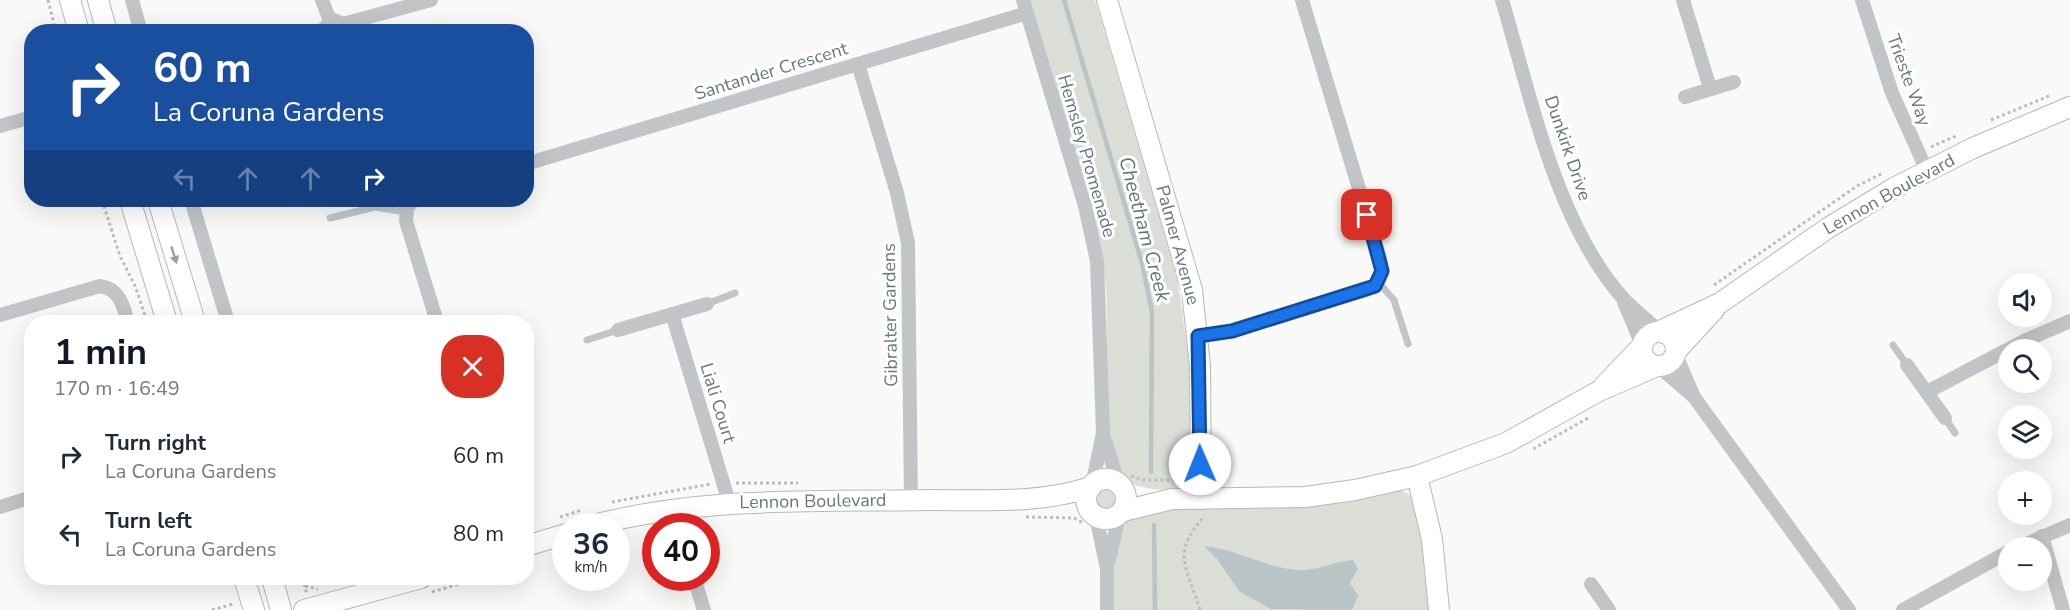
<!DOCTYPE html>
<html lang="en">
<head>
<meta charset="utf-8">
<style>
	:root { --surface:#fff; --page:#f2f2f3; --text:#1f2937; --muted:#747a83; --accent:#111827 }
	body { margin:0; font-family:"Nunito Sans",sans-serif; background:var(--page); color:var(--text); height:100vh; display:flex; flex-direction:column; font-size:22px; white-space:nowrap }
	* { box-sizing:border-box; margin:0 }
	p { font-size:20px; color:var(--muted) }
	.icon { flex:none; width:33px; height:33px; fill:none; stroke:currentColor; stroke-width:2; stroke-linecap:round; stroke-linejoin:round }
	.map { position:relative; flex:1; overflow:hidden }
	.details { position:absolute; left:24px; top:315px; width:510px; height:270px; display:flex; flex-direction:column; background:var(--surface); border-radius:24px; box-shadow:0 6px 24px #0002 }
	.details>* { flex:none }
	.top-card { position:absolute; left:24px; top:24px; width:510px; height:183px; border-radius:24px; box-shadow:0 6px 24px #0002; background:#1a4fa0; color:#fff; overflow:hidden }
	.fabs { position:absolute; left:1998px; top:273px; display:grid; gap:12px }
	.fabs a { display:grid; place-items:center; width:54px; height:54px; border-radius:50%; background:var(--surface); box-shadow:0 6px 24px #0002; font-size:30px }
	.speed { position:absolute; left:552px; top:513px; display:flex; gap:12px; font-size:30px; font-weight:700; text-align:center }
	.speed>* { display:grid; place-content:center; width:78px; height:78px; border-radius:50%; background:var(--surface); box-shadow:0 6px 24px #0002; line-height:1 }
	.speed small { font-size:15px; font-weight:400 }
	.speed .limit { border:9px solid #d22; background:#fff; color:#111 }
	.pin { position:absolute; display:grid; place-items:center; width:51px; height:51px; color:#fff; margin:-26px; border-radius:12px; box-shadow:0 3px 9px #0006 }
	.me { position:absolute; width:66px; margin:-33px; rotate:359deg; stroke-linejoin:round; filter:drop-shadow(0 0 4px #0008) }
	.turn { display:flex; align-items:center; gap:21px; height:126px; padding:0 30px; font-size:27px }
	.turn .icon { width:78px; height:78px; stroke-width:2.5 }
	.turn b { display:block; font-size:42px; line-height:51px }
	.lanes { display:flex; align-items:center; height:57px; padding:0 30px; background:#0003; justify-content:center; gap:30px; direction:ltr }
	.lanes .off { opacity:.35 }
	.round { display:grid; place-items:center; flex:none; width:63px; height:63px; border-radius:24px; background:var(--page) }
	.headline { display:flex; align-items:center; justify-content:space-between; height:102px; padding:0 30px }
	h1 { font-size:36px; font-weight:700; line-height:45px; color:var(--accent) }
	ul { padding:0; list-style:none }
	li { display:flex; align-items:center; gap:18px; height:78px; padding:0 30px }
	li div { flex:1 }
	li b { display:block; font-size:22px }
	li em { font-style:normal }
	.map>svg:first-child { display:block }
	.green { fill:#daded7 }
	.water { fill:#b8c4c6 }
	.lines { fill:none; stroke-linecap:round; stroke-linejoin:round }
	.stream { stroke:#b8c4c6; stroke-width:4.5 }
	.secondary-casing { stroke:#b4b9bd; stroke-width:22 }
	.path { stroke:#bbbec0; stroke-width:3; stroke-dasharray:3 3; stroke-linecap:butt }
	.lane { stroke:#c1c5c8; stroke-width:7 }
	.street { stroke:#c1c5c8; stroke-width:14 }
	.secondary { stroke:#fff; stroke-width:20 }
	.oneway { fill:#95a0a5 }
	.route-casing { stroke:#114b97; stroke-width:15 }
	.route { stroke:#1a73e8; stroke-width:10 }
	.labels { text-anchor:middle; stroke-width:6; stroke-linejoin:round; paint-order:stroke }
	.street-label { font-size:18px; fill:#67777f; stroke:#fff }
	.water-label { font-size:20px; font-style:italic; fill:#627678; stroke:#fff }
</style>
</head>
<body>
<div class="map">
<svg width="2070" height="610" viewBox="0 0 2070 610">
	<rect width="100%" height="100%" fill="#f9f9f7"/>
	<!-- green -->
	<g class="green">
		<path d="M1029,0H1095L1178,281L1189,363L1191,470C1190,476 1189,481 1183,485C1173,494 1132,489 1124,478C1097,442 1110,336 1106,290C1102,239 1087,192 1073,144C1058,96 1044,48 1029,0Z"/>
		<circle cx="1106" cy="500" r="10"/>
		<path d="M1393,490C1399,490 1406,491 1410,496C1424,509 1428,588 1430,610H1113V558L1122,524L1140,511Z"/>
	</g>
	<!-- water -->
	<path class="water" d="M1204,546C1238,549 1268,570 1303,570C1320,570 1336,561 1353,560L1358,569L1350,583L1358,596L1352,610L1271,609L1239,591L1217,559Z"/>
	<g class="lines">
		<!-- stream -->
		<g class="stream">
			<path d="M1064,0L1142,263L1152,312L1151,472"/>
			<path d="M1154,525L1155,610"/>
		</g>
		<!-- secondary casing -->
		<g class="secondary-casing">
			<g id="secondary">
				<path d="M70,0L79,32"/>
				<path d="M98,0L107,32"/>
				<path d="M1107,0L1192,290L1200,366L1201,499"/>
				<path d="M130,200L167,322"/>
				<path d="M158,200L195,322"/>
				<path d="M1660,331L1720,303L1828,228L1894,188L1973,148L2070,107"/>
				<circle cx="1659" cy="349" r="17"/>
				<path d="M1676,351L1714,310"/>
				<path d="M1603,387L1642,346"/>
				<path d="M1417,476L1432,539L1439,610"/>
				<circle cx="1106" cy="499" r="20"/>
				<path d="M1123,511L1172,499L1305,497L1355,490L1417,476L1506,443L1599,391L1657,366"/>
				<path d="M590,526C702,496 815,502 929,500C984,500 1039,504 1091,487"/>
				<path d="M526,546L566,534"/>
				<path d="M244,578L254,610"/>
				<path d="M272,578L281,610"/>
				<path d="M304,610L421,578"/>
			</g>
		</g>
		<!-- path -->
		<g class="path">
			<path d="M48,0L56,32"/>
			<path d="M1991,120L2049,96"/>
			<path d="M1931,147L1958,135"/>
			<path d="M102,200L120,256L136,288L147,322"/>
			<path d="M1714,285L1857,186L1883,173"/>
			<path d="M1533,449L1590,417"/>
			<path d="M1131,476L1143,480H1175"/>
			<path d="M736,483H798"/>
			<path d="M612,502L711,484"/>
			<path d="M560,517L582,510"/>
			<path d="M1026,517L1074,518L1083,523"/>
			<path d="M302,578L307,594"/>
			<path d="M305,586L318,589"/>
			<path d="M432,592L479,578"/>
			<path d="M212,610L233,604"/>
			<path d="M1200,610C1187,567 1170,553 1205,516"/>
		</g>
		<!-- lane -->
		<g class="lane">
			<path d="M330,218L375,207L406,212"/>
			<path d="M1379,283L1394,300L1408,344"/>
			<path d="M707,304L735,293"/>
			<path d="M587,340L618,330"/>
			<path d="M1893,345L1907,365"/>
			<path d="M1945,418L1955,433"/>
		</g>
		<!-- street -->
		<g class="street">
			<path d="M132,0L141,32"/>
			<path d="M322,0L329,18L343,24L431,0"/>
			<path d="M1023,0L1085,206L1097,261L1103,433L1092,486"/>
			<path d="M1502,0C1531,96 1555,221 1622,297C1633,310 1647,319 1659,331"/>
			<path d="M1683,0L1710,88"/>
			<path d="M1862,0L1892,93L1927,171"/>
			<path d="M320,32L332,21"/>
			<path d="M858,64L897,193L908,243L911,501"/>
			<path d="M1685,97L1734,82"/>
			<path d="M0,126L32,117"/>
			<path d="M526,164L1027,13"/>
			<path d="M191,200L228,322"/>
			<path d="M414,200L407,208L406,221L437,322"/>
			<path d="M1624,302L1642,345"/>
			<path d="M672,314L729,502"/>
			<path d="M0,315L100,286C120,289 123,306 128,322"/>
			<path d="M618,330L707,304"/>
			<path d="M1198,336L1232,331L1363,291C1380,285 1384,276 1380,258L1302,0"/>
			<path d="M1675,353L1694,397L1849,610"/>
			<path d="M1907,365L1945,418"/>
			<path d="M1658,366L1693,396"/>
			<path d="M1927,392L2024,341L2070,321"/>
			<path d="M1104,438L1119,485"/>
			<path d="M0,507L32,497"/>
			<path d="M674,508L678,526"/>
			<path d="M1096,516L1107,569V610"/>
			<path d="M2042,536L2063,610"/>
			<path d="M2017,548L2070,525"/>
			<path d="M1109,560L1119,515"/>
			<path d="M694,578L704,610"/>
			<path d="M1591,584L1609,610"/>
			<path d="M1903,610L2008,552"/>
		</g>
		<!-- secondary -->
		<use href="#secondary" class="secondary"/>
	</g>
	<!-- one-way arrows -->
	<defs><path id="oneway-solid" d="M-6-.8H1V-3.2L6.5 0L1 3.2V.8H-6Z" transform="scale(1.5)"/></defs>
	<use class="oneway" href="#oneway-solid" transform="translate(174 255) rotate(73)"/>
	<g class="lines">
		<!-- route casing -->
		<g class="route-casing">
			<path id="route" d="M1200,464L1198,336L1232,331L1375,286L1382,271L1367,215"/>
		</g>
		<!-- route -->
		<use href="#route" class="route"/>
	</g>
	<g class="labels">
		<!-- street labels -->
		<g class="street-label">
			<text transform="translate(771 71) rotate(-17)" y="6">Santander Crescent</text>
			<text transform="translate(1909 80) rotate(70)" y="6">Trieste Way</text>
			<text transform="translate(1568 148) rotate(71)" y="6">Dunkirk Drive</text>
			<text transform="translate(1087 156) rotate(74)" y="6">Hemsley Promenade</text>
			<text transform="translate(1889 194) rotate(-29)" y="6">Lennon Boulevard</text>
			<text transform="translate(1178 245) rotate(75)" y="6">Palmer Avenue</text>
			<text transform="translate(890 315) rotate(-91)" y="6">Gibralter Gardens</text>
			<text transform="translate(718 403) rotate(73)" y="6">Liali Court</text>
			<text transform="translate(813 501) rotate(-1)" y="6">Lennon Boulevard</text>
		</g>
		<!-- water labels -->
		<g class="water-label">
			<text transform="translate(1145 229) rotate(75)" y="7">Cheetham Creek</text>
		</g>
	</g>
</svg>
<div class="fabs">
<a><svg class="icon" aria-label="sound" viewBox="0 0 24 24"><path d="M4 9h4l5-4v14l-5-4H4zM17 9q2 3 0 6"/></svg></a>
<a><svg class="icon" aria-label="search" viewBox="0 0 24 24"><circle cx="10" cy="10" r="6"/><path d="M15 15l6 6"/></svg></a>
<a><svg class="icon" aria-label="layers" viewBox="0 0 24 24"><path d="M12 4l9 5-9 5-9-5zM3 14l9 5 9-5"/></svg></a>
<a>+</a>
<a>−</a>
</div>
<div class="speed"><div>36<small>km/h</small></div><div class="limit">40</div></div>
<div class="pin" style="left:1367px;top:215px;background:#d93025"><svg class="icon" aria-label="arrive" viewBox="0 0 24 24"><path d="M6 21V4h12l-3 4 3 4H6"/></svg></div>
<svg class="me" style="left:1200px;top:464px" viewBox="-20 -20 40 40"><circle r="19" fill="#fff"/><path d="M0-13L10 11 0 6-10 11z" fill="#1a73e8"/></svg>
<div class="top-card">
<div class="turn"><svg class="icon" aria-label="right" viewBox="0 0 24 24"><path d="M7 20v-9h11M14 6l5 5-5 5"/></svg><div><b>60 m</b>La Coruna Gardens</div></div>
<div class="lanes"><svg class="icon off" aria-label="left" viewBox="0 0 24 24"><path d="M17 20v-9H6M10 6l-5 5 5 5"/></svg><svg class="icon off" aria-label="ahead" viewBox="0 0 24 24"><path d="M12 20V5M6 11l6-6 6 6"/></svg><svg class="icon off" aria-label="ahead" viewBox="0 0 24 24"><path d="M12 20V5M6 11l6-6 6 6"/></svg><svg class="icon" aria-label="right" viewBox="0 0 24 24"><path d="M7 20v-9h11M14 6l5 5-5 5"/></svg></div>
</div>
<section class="details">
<div class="headline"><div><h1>1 min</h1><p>170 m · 16:49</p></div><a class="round" style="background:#d93025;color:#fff"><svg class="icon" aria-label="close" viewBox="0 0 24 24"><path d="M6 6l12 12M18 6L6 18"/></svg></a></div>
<ul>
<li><svg class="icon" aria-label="right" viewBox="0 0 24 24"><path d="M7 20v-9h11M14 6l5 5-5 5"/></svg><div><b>Turn right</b><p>La Coruna Gardens</p></div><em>60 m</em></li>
<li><svg class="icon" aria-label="left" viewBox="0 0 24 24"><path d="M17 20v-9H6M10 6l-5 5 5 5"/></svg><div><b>Turn left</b><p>La Coruna Gardens</p></div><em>80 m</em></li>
</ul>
</section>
</div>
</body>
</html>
